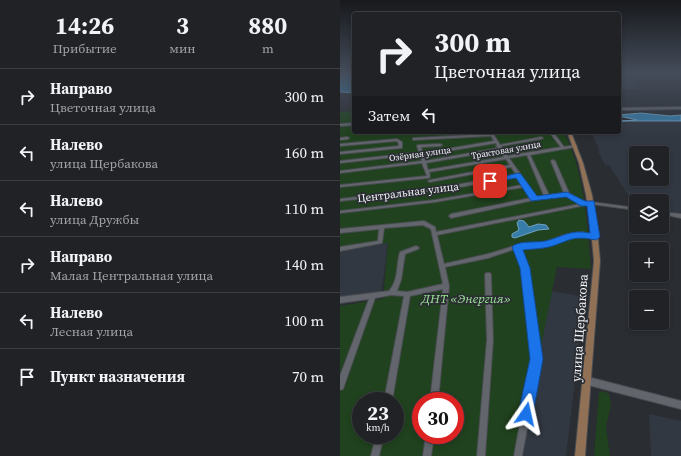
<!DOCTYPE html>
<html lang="ru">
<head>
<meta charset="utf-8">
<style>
	:root { --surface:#202226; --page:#2d2f32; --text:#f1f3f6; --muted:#a2a4a7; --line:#3d3f43 }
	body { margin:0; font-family:"Source Serif 4",serif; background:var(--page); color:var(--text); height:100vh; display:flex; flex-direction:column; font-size:15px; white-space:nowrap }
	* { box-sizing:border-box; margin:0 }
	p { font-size:13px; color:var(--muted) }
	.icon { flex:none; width:22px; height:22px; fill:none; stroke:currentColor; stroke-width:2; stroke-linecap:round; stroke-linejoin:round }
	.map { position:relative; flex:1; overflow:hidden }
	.side { display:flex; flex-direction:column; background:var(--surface); width:340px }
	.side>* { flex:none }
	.guide { position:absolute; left:12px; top:12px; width:269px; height:122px; border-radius:4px; box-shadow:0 2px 6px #0003,0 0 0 1px var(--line); background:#202226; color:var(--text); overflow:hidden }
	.controls { position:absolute; left:289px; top:146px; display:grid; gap:8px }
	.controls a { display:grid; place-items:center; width:40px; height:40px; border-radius:4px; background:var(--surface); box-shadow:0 2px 6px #0003,0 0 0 1px var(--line); font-size:20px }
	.speed { position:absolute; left:12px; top:392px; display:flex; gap:8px; font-size:20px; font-weight:700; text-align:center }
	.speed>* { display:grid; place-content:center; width:52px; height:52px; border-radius:50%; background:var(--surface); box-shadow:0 2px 6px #0003,0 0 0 1px var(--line); line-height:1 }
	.speed small { font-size:10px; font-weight:400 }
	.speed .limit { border:6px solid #d22; background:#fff; color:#111 }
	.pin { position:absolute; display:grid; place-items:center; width:34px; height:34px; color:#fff; margin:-17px; border-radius:8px; box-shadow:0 2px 6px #0006 }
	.me { position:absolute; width:44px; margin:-22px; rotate:11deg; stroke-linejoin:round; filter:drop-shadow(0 0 3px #0008) }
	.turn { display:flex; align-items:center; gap:14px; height:84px; padding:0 16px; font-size:18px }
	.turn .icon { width:52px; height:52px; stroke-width:2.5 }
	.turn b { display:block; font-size:28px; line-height:34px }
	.then { display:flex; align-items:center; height:38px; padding:0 16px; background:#0003; gap:8px; font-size:15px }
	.eta { display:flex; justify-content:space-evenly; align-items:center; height:68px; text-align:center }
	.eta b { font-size:24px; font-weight:700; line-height:28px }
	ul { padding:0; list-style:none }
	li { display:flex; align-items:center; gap:12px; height:56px; padding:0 16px; border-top:1px solid var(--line) }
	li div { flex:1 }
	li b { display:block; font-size:15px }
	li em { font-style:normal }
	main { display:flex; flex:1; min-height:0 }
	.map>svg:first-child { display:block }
	.built { fill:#313842; fill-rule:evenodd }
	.green { fill:#20421e; fill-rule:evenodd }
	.water { fill:#367da9; stroke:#6fa1c1 }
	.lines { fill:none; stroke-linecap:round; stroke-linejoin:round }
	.minor-casing { stroke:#484c50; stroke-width:2 }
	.major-casing { stroke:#484c50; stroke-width:2 }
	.minor { fill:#62666c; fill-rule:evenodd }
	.major { fill:#917155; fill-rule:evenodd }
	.route { fill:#1a73e8; stroke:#114b97 }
	.labels { text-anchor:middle; stroke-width:3.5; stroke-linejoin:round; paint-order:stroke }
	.far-street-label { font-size:9px; fill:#f3f5f9; stroke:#2a2d32 }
	.street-label { font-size:11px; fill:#f3f5f9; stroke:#2a2d32 }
	.near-park-label { font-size:13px; font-style:italic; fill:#9be396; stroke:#2a2d32 }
	.near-street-label { font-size:13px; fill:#f3f5f9; stroke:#2a2d32 }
</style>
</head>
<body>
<main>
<section class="side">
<div class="eta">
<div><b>14:26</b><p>Прибытие</p></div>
<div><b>3</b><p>мин</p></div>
<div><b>880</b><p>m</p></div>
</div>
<ul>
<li><svg class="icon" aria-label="right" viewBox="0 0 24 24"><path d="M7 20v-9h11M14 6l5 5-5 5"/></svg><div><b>Направо</b><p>Цветочная улица</p></div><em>300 m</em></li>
<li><svg class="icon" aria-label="left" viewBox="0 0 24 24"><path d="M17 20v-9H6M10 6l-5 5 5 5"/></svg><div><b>Налево</b><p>улица Щербакова</p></div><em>160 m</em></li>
<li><svg class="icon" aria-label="left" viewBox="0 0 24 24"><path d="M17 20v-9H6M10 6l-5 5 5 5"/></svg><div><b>Налево</b><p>улица Дружбы</p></div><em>110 m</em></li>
<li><svg class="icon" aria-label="right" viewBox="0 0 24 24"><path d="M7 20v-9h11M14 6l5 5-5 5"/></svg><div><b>Направо</b><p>Малая Центральная улица</p></div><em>140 m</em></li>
<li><svg class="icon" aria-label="left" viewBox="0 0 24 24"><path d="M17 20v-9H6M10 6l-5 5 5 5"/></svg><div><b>Налево</b><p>Лесная улица</p></div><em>100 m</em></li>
<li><svg class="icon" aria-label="arrive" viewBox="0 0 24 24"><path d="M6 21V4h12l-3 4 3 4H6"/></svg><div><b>Пункт назначения</b></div><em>70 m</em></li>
</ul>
</section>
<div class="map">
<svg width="341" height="456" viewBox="0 0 341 456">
	<rect width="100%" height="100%" fill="#2a2d32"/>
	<!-- built -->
	<g class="built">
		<path d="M279,73H289L288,80L302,89L279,90Z"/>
		<path d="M279,122H341V213L322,211V201H296V207L269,165H265L258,151H260L251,132H279ZM296,153H322V179H296Z"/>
		<path d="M48,243L41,296L0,303V250Z"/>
		<path d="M211,291L245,297L226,456H179Z"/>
		<path d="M309,414L341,421V456H311Z"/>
	</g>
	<!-- green -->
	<g class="green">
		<path d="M14,111V132H224C245,175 247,222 251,269L217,267L179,456H0V306L43,299L48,243L0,250V112ZM21,401H55V435H21ZM81,401H115V435H81Z"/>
		<path d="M263,391L269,394L271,405L266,427L270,456H254L259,393Z"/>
	</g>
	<!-- water -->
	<g class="water">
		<path d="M0,73H14V93L0,92Z"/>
		<path d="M301,113L330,116L341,115V121H282L297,120L279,116V115Z"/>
		<path d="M179,220L184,221L189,227L198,224L206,225L209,229L198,230L175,238L172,237V234L179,230L177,223Z"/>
	</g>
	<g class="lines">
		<!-- minor casing -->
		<g class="minor-casing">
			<g id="minor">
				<path d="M341,107V109L279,110V108Z"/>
				<path d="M14,123V125L0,126V124Z"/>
				<path d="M65,132H87L85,133L66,134H65Z"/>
				<path d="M148,132H152L160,145L201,137L203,138L201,139L161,146L168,156L221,147L209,132H213L224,147L235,145L237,146L235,147L190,155L209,195L224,193L211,161L213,160L215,161L229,193L245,203L251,202L296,208V210L251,204L97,235L104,264L148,254L177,245L206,242L224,235L242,232L258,236L259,237L256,239L242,236L225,239L207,246L180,249L188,268L200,359L182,456H174L192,359L182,268L175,249L148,258L105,267L109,286L98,401H90L103,289L70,296L52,401H44L64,296L51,295L35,298L4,386L3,389L0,390V376L29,299L0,303V297L49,291C59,280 56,265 60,252L76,246L78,247L79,248L78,249L65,254L61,280L57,291L67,292L103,284L91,229L83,225L44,228L42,243L0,251V247L38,241L39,229L0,233V229L84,221L95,227L96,232L240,204L226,195L194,200L111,218L109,216L111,214L191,198L184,187L95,202L0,213V211L95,200L183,185L177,177L92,192H90V191L0,201V199L92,188H94V189L176,174L171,167L90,182L88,181L90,180L170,165L166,159L89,172L90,175L89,176L90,177L88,178L0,187V185L87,176L82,163L0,173V171L82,161L77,146L78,145L100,144L102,145L100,146L81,147L83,153L154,141L151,136L74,140H73V138L150,134ZM156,143L157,145L156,146L159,148L85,161L84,155ZM160,150L164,157L88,170L86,163ZM187,155L204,196L195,197L181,176V175L169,158Z"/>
				<path d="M7,137L9,138L8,139L0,140V138Z"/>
				<path d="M57,139L62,142V148L0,154V152L59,146L58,142L56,141L0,146V144Z"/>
				<path d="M72,153L74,154L73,155L0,163V161Z"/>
				<path d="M322,212L341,214V218L322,214Z"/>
				<path d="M146,273H150L151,275L153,340L145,456H137L147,340L145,275Z"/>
				<path d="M248,377L341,401V409L248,385L245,384L244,381L245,378Z"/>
				<path d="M36,435H44L39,456H31Z"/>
				<path d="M86,435H94L91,456H83Z"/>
			</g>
		</g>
		<!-- major casing -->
		<g class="major-casing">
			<path id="major" d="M227,132H231L243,163L252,195L257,228L260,261L245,456H235L254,261L251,228L246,195L239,163Z"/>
		</g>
		<!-- minor -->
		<use href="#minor" class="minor"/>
		<!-- major -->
		<use href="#major" class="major"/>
	</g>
	<!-- sky -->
	<linearGradient id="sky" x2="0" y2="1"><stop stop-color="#17191c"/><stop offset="0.53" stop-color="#444c5a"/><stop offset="1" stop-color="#444c5a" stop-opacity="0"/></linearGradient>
	<rect width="341" height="137" fill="url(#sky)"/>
	<!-- route -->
	<path class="route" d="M178,173L181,174L197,196L227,192L245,201H254L260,237L256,240C231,235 230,241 209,247C201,249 191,249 183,250L190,268L203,359L193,414L191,420L186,422L180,420L178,414L190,359L180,268L172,247C178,240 196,243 205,241C223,237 229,229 250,233L247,206H241L226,197L191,201L176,178L150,183L146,181Z"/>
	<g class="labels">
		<!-- far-street labels -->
		<g class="far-street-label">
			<text transform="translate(166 150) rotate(-10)" y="3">Трактовая улица</text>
			<text transform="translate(80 154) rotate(-8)" y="3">Озёрная улица</text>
		</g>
		<!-- street labels -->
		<g class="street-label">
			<text transform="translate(68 192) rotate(-7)" y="4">Центральная улица</text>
		</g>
		<!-- near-park labels -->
		<g class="near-park-label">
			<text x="126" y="303">ДНТ «Энергия»</text>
		</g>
		<!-- near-street labels -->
		<g class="near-street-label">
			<text transform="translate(239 328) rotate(-86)" y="5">улица Щербакова</text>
		</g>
	</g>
</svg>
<div class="controls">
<a><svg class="icon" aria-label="search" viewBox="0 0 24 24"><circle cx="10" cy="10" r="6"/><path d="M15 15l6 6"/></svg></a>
<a><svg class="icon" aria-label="layers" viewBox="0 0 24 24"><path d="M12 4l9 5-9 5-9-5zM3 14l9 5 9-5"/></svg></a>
<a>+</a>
<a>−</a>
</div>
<div class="speed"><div>23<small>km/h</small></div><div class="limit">30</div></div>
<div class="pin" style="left:150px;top:181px;background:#d93025"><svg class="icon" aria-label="arrive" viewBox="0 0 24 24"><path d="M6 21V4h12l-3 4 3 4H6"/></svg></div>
<svg class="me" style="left:186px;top:414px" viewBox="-20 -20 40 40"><path d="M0-17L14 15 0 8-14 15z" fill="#1a73e8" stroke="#fff" stroke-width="4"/></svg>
<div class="guide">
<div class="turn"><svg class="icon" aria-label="right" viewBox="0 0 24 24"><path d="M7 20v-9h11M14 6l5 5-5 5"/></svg><div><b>300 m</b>Цветочная улица</div></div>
<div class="then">Затем<svg class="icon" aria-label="left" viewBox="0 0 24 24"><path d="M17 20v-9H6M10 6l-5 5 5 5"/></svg></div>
</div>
</div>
</main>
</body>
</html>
